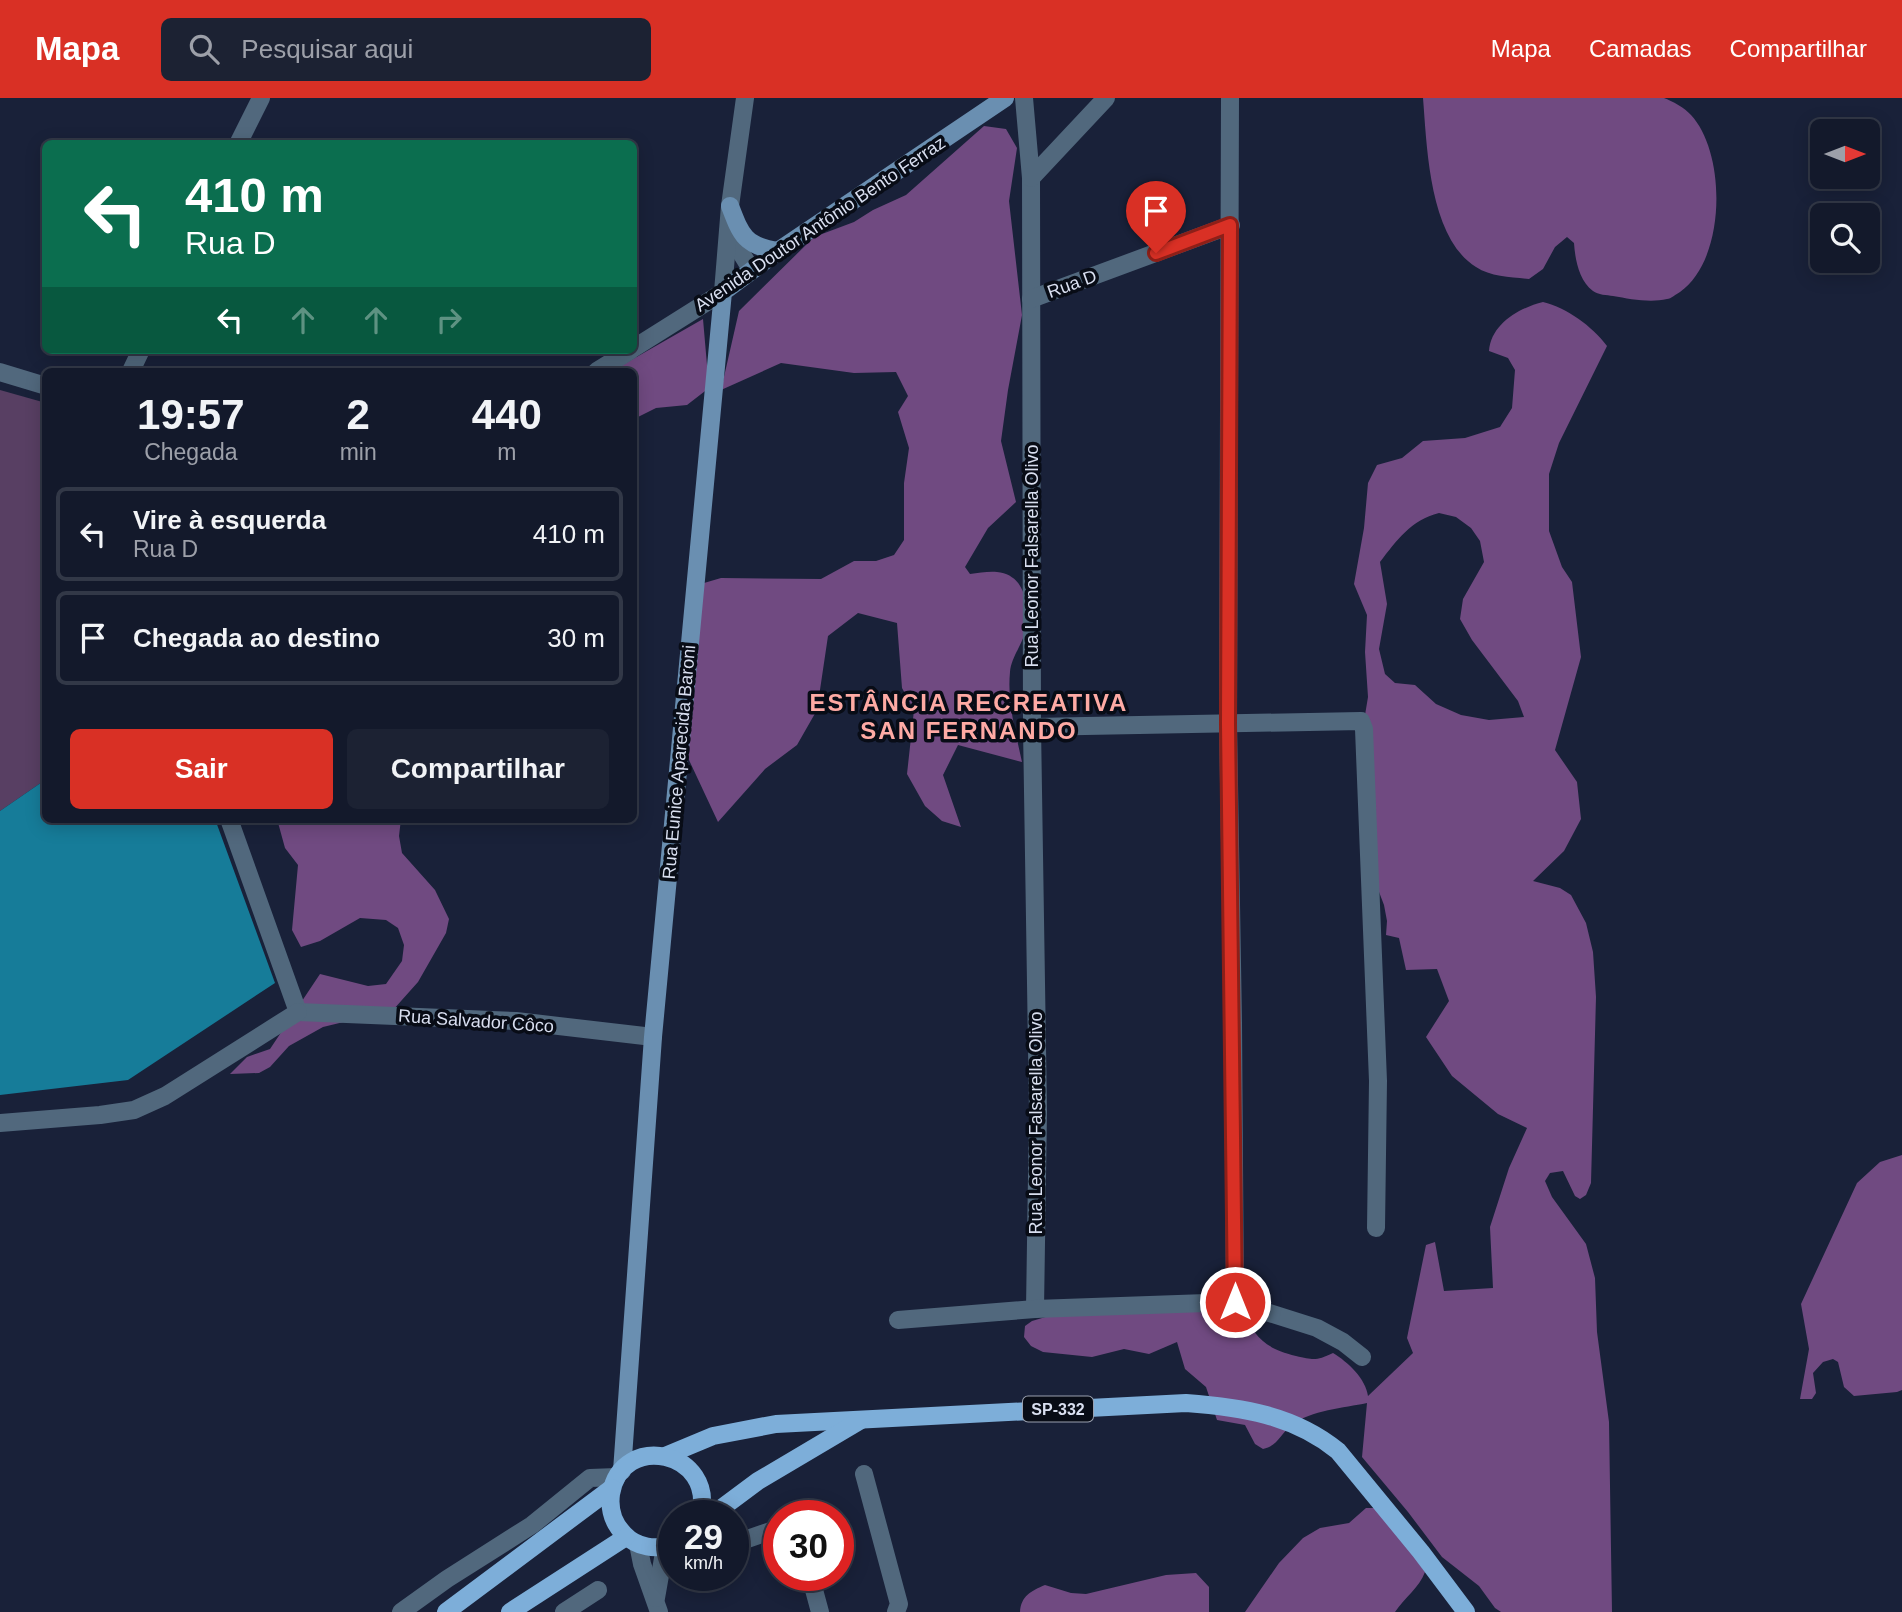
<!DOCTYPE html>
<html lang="pt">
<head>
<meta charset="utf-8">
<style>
	:root { --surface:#13192b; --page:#1c2233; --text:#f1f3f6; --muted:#9da0a9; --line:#323847; --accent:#d93025 }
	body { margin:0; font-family:Helvetica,sans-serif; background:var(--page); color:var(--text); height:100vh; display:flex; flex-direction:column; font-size:26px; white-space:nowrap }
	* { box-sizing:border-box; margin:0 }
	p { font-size:23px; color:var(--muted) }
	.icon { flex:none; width:38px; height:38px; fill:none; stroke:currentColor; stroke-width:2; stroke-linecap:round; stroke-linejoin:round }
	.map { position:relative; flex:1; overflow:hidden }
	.drawer { position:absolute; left:42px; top:270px; width:595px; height:455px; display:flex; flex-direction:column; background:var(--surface); border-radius:10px; box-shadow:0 4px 18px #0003,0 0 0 2px var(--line) }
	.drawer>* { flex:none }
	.hud { position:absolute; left:42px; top:42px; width:595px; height:214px; border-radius:10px; box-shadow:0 4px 18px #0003,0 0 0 2px var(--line); background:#0b6e4f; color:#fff; overflow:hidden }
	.needle { width:46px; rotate:90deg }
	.fabs { position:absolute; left:1810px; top:21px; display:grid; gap:14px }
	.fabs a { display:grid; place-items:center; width:70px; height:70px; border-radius:10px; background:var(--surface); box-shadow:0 4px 18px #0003,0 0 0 2px var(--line); font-size:35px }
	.speed { position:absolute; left:658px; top:1402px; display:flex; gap:14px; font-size:35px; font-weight:700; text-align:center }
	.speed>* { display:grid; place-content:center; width:91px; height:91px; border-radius:50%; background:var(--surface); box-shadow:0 4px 18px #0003,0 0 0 2px var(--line); line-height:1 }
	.speed small { font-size:18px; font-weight:400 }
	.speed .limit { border:10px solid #d22; background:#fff; color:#111 }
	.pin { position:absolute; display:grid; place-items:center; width:60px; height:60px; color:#fff; margin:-72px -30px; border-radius:50% 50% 50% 0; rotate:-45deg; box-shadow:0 0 7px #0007 }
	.pin .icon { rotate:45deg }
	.me { position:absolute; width:77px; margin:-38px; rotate:0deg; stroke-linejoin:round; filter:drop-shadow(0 0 5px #0008) }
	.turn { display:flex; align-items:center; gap:24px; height:147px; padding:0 28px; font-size:32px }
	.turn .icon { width:91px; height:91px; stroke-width:2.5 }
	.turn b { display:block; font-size:49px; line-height:60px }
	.lanes { display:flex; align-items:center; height:66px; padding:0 28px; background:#0003; justify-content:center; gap:35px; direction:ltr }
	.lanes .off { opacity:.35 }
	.eta { display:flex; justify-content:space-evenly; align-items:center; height:119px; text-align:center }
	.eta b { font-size:42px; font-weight:800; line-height:49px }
	.action { display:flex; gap:14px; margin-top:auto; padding:14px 28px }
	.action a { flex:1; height:80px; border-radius:10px; background:var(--accent); color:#fff; font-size:28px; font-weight:800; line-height:80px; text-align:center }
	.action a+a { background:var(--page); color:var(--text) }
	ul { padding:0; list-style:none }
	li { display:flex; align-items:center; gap:21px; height:94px; margin:0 14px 10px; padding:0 14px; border:4px solid var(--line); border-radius:10px }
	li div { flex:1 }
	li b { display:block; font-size:26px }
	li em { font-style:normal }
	header { display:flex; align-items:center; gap:42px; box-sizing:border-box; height:98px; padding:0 35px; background:var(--accent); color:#fff }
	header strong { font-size:33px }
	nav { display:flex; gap:38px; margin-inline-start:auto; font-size:24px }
	.search { width:490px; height:63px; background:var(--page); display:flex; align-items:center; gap:18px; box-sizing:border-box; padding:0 24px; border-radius:10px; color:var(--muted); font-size:26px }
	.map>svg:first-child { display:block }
	.green { fill:#583f63 }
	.forest { fill:#704a81; fill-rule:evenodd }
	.water { fill:#167c99 }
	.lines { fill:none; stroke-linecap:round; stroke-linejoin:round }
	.minor { stroke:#51687d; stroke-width:18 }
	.tertiary { stroke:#51687d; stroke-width:18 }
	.secondary { stroke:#6a8fb1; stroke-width:18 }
	.primary { stroke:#7daed9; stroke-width:18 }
	.route-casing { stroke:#8d1f18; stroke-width:18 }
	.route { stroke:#d93025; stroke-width:12 }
	.labels { text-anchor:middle; stroke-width:7; stroke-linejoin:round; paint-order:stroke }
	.shield { fill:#080c16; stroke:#9aa0af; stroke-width:2 }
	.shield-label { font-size:16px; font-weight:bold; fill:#d9dff0 }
	.street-label { font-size:18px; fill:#d9dff0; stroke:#080c16 }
	.district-label { font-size:24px; font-weight:bold; letter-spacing:2px; fill:#feaaa4; stroke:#080c16 }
</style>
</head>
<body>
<header>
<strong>Mapa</strong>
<div class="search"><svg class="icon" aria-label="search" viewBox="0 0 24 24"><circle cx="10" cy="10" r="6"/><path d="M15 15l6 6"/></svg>Pesquisar aqui</div>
<nav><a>Mapa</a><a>Camadas</a><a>Compartilhar</a></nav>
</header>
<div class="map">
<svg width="1902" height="1514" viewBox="0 0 1902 1514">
	<rect width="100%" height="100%" fill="#192139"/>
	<!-- green -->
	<path class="green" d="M0,292L46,305L45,682L0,713Z"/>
	<!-- forest -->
	<g class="forest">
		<path d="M1423,0H1664C1672,3 1685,10 1691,17C1727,56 1726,162 1680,194C1676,196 1671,201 1667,201C1650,205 1630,201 1613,198C1607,197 1598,197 1593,193C1579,183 1575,161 1574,145L1567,139L1555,149L1543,171L1529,181C1512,179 1491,179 1476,169C1429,140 1427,49 1423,0Z"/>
		<path d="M984,28L1006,31L1017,50L1009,103L1022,217L1008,292L1001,343L1016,404L988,430L965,469L970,476C979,475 989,473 997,474C1027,477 1029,510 1025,534C1022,547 1011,560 1010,574C1007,604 1016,636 1022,664L958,647L943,677L961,729L942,723L925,708L907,676L914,612L902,590L897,525L858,515L828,538L817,612L797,647L765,671L718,724L689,662L683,626L704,485L721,480L821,481L854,463H876L894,457L904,442V385L909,350L898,314L908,298L896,274L854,275L781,265L721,292L739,213L814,139L854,124L873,112L906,97Z"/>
		<path d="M1543,204C1567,210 1592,228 1607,248L1559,345L1549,376V433L1562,469L1572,484L1581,559L1555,652L1577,684L1581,721L1564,753L1533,783L1560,790L1571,797L1586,825L1593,854L1596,899L1591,1085L1586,1097L1580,1101L1575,1098L1563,1073L1550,1075L1545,1083L1552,1099L1586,1146L1595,1180L1597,1234L1609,1324L1612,1514H1501L1495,1510L1479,1488L1442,1459L1408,1414L1362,1359L1367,1305C1344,1310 1311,1312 1292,1327C1280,1336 1278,1348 1263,1351L1255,1346L1245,1327L1217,1322L1206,1289L1185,1271L1177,1244L1149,1256L1124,1251L1092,1259L1043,1254L1031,1248L1024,1239L1025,1228L1032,1223L1086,1207L1238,1211C1258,1239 1261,1249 1296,1258C1314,1262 1316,1263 1333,1255C1348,1264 1366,1281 1368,1298L1413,1255L1407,1240L1426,1147L1435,1144L1444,1193L1493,1190L1490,1129L1509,1070L1527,1030L1498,1016L1452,978L1426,939L1449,903L1437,871L1406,872L1399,840L1386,837L1387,823L1384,807L1360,744V647L1368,599L1365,554L1367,517L1354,486L1364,430L1368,385L1377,367L1402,360L1423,343L1465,340L1500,329L1512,310L1515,272L1508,260L1489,253C1491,226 1519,210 1543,204ZM1439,415L1456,419L1471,430L1480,443L1484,464L1463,501L1460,521L1472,542L1518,603L1524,619L1489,622L1461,617L1436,606L1415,587L1395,585L1385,576L1379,551L1387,506L1380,464C1397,442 1411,422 1439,415Z"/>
		<path d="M703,221L709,290L687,307L656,310L634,321V273H612Z"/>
		<path d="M277,721H401L399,738L402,755L435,792L449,821L446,835L418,884L393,912L323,929L289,948L270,969L259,975L230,976L247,959L270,951L320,876L368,888L386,886L402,863L404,847L398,830L386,822L360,820L320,843L301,849L292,832L298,767L285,750Z"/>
		<path d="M1902,1057V1292L1897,1294L1854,1298L1844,1289L1838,1264L1833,1261L1823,1264L1813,1275L1816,1295L1812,1301H1800L1809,1251L1801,1206L1857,1085L1880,1064Z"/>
		<path d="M1366,1410H1380L1425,1474C1419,1490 1405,1499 1395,1514H1245L1279,1465L1303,1440L1320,1430L1349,1425Z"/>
		<path d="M1196,1475L1209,1489V1514H1020C1021,1498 1031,1493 1045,1487L1071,1495L1086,1496L1166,1477Z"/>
	</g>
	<!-- water -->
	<path class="water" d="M45,682L46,721H215L275,885L128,982L0,997V713Z"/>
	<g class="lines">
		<!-- minor -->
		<g class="minor">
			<path d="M1024,0L1031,80L1032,629L1038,1013L1035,1211"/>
			<path d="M1230,0L1228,626L1233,925L1235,1204"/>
			<path d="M238,46L261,0"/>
			<path d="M1031,80L1106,0"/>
			<path d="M728,134L751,171"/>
			<path d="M1031,201L1231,127"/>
			<path d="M634,250L723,194L730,108L745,0"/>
			<path d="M131,273L141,252"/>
			<path d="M597,273L631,252"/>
			<path d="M0,274L46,288"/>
			<path d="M1032,629L1361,623L1364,631L1378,983L1376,1130"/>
			<path d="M229,721L298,914"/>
			<path d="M298,914L516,923L653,939"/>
			<path d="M0,1025L100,1017L134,1012L165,998L298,914"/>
			<path d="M898,1222L1035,1211L1235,1204L1317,1230L1343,1244L1362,1259"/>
			<path d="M864,1376L899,1506L896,1514"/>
			<path d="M733,1446L779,1430"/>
			<path d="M810,1477L820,1514"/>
			<path d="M401,1514L447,1481L532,1427L590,1380L617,1379"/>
			<path d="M564,1514L598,1492"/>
		</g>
		<!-- tertiary -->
		<g class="tertiary">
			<path d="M638,1446L642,1466L659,1514"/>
			<path d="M656,1500L665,1449"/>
		</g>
		<!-- secondary -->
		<g class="secondary">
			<path d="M730,108C741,137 745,148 778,153"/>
			<path d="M622,1373L653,939L723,194L778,153L1005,0"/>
		</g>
		<!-- primary -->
		<g class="primary">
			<path d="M665,1358L713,1338L776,1326L1186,1305C1241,1309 1294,1317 1338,1353L1421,1454L1466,1514"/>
			<path d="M711,1418L758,1383L861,1322"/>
			<path d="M674,1446C656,1452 637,1450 624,1436C613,1425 609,1411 611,1396C621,1333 717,1353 700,1418"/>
			<path d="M446,1514L612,1390"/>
			<path d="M510,1514L626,1439"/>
		</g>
	</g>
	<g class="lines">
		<!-- route casing -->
		<g class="route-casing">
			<path id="route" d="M1156,155L1230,127L1228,626L1235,1204"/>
		</g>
		<!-- route -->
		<use href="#route" class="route"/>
	</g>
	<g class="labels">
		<!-- shield labels -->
		<rect class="shield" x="1023" y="1298.5" width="70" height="25" rx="5"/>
		<g class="shield-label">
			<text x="1058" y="1317">SP-332</text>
		</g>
		<!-- street labels -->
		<g class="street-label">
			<text transform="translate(820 126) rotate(-34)" y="6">Avenida Doutor Antônio Bento Ferraz</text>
			<text transform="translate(1072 186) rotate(-20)" y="6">Rua D</text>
			<text transform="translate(1032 458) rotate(-90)" y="6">Rua Leonor Falsarella Olivo</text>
			<text transform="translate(679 664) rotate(-85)" y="6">Rua Eunice Aparecida Baroni</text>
			<text transform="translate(476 923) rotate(4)" y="6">Rua Salvador Côco</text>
			<text transform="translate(1036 1025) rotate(-90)" y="6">Rua Leonor Falsarella Olivo</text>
		</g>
		<!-- district labels -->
		<g class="district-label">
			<text x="969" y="613">ESTÂNCIA RECREATIVA<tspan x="969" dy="28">SAN FERNANDO</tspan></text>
		</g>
	</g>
</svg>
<div class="fabs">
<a><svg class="needle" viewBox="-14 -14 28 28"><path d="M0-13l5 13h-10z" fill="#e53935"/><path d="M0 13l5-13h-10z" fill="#9da0a9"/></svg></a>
<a><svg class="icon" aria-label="search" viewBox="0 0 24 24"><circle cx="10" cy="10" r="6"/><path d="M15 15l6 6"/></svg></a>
</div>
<div class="speed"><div>29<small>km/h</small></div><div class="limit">30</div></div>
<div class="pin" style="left:1156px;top:155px;background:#d93025"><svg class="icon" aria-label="arrive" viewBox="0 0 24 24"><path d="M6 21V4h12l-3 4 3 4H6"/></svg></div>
<svg class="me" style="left:1235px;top:1204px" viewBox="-20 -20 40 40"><circle r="17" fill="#d93025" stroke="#fff" stroke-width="3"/><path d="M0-11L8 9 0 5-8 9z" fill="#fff"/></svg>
<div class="hud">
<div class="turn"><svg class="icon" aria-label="left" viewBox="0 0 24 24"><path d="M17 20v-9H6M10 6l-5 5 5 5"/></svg><div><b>410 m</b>Rua D</div></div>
<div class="lanes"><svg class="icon" aria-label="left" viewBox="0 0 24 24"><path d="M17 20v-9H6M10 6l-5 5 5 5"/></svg><svg class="icon off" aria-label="ahead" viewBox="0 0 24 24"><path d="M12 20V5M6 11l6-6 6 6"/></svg><svg class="icon off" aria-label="ahead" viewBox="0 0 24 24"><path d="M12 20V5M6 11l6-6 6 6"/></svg><svg class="icon off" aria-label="right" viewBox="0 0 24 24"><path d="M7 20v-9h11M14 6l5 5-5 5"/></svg></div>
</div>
<section class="drawer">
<div class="eta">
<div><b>19:57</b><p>Chegada</p></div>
<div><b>2</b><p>min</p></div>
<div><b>440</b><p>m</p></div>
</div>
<ul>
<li><svg class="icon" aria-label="left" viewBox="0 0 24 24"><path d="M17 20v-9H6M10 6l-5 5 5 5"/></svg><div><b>Vire à esquerda</b><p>Rua D</p></div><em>410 m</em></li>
<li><svg class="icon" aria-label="arrive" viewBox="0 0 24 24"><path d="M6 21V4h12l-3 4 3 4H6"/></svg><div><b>Chegada ao destino</b></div><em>30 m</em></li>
</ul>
<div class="action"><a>Sair</a><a>Compartilhar</a></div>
</section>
</div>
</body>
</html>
